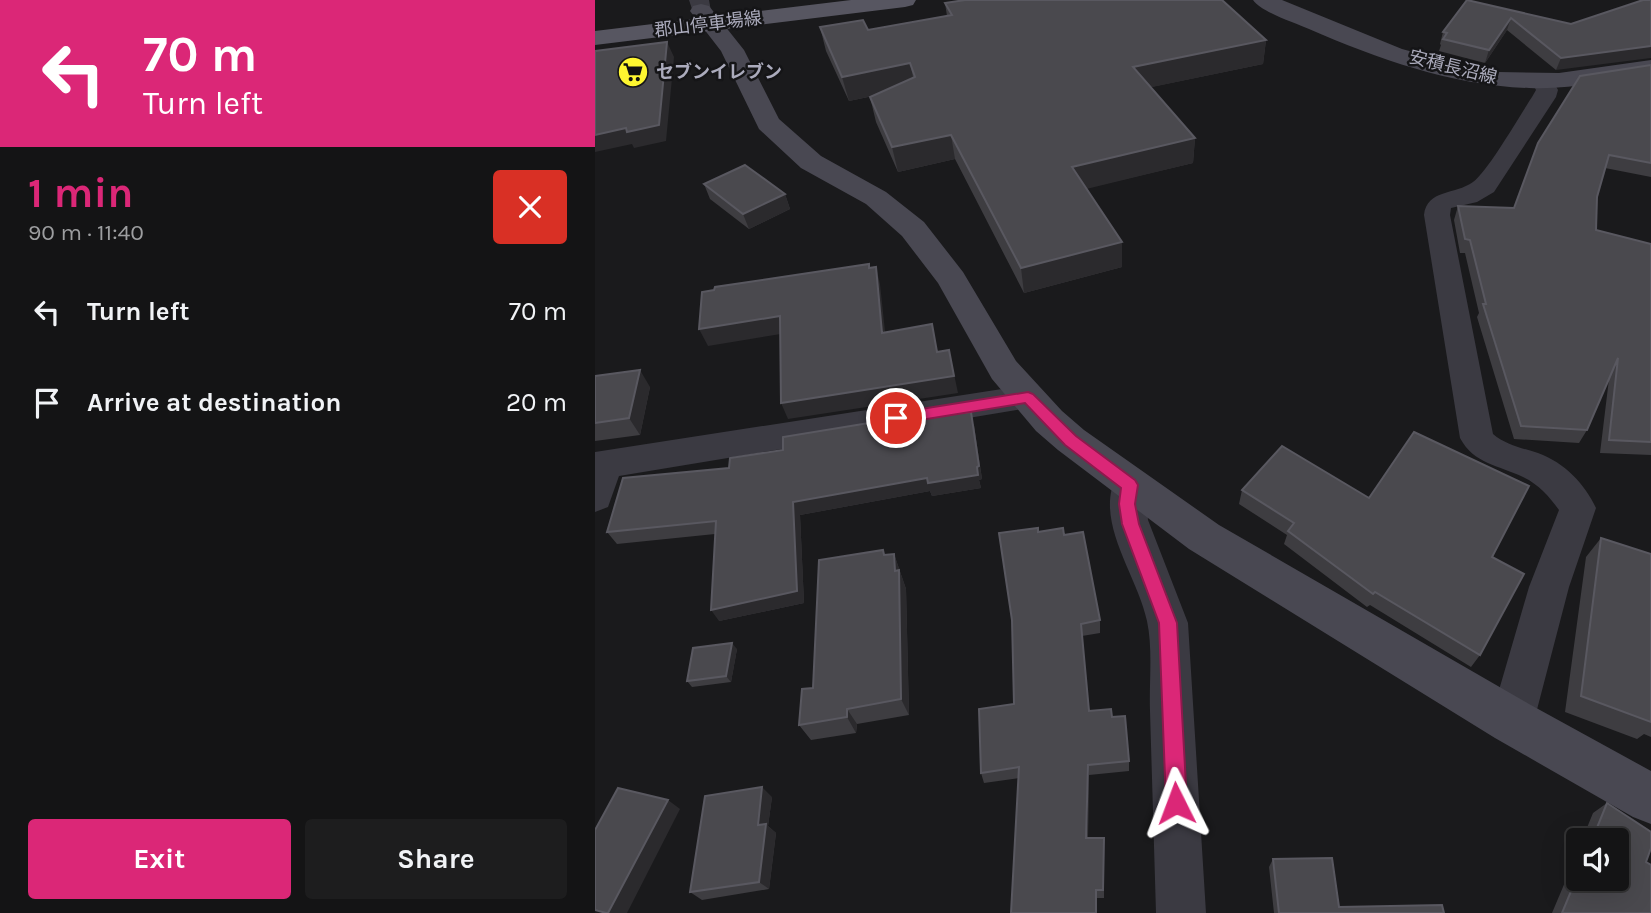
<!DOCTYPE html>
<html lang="en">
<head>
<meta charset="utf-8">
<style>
	:root { --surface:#141415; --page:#1d1d1e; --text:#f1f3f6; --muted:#9d9ea0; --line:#333334; --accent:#db2777 }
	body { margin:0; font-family:Karla,"Noto Sans JP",sans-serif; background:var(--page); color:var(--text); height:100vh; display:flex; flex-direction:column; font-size:26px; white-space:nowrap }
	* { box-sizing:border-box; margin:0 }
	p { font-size:23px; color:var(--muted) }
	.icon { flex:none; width:38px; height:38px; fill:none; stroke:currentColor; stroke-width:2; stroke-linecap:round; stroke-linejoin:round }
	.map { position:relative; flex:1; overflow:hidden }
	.details { display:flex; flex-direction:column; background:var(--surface); width:595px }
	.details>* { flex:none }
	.guide { background:#db2777; color:#fff; overflow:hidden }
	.tools { position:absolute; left:971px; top:828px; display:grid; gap:14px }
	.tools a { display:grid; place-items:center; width:63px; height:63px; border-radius:7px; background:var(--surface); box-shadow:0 7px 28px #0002,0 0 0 2px var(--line); font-size:35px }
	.pin { position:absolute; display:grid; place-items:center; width:60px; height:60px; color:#fff; margin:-30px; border:4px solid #fff; border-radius:50%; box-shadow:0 2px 7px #0007 }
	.me { position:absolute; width:77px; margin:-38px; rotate:357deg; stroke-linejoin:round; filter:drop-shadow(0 0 5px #0008) }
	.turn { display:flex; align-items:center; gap:24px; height:147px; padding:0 28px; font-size:32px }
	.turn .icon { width:91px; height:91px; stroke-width:2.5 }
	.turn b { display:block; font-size:49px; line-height:60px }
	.round { display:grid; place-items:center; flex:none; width:74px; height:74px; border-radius:7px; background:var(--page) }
	.summary { display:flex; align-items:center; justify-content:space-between; height:119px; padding:0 28px }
	h1 { font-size:42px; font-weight:700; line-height:52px; color:var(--accent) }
	.button { display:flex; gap:14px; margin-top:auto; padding:14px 28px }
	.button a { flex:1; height:80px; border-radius:7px; background:var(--accent); color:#fff; font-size:28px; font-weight:700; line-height:80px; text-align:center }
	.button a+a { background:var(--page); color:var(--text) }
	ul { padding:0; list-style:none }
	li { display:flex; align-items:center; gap:21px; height:91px; padding:0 28px }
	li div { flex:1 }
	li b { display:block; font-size:26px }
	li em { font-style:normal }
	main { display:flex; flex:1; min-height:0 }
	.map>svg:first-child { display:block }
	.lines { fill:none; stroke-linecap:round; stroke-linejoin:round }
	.street { fill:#3b3a42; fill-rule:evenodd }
	.secondary { fill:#494852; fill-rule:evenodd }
	.primary { fill:#575661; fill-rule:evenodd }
	.wall { fill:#3e3d41 }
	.shaded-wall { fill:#2b2a2d }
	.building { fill:#4a494e; stroke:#595860; stroke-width:2 }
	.route { fill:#db2777; stroke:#8e194d; stroke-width:2 }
	.labels { text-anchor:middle; stroke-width:5; stroke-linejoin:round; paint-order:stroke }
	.far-street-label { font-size:18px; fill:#ababbc; stroke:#151517 }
	.far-poi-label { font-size:18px; font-weight:bold; fill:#ababbc; stroke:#151517; text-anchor:start }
</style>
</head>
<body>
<main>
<section class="details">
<div class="guide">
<div class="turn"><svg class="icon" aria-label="left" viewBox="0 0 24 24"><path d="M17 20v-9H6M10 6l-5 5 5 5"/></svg><div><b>70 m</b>Turn left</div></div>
</div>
<div class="summary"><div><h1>1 min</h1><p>90 m · 11:40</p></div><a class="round" style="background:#d93025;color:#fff"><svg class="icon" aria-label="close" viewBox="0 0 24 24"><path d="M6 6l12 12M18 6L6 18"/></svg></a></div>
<ul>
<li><svg class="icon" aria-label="left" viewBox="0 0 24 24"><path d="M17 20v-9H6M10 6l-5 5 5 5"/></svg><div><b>Turn left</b></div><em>70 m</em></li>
<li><svg class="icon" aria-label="arrive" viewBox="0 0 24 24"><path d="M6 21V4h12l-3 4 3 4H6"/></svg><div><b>Arrive at destination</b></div><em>20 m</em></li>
</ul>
<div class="button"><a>Exit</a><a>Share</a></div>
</section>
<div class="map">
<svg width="1056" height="913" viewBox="0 0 1056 913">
	<rect width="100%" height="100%" fill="#1a1a1c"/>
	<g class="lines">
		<!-- street -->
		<g class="street">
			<path d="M94,0H114L116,11L113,15H99Z"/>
			<path d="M947,73L955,75L963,90L961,97L899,192L882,202L856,208L855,215L898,434C911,445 927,448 943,453C970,463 989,483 1001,508L974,587L939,721L932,736L917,742L902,736L895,721L934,587L964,510C954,496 943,484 928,477C903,465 879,464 865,438L829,215C832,189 860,195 878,182C893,171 925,115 937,97L941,90L936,80L939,75Z"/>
			<path d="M433,385L445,388L450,397L445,406L24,476L13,507L0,512V452Z"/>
			<path d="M535,471L548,475L553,485L551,497L553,520L593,623L611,913H561C559,846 557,778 555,711C554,682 558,649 552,621C542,574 498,521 522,475Z"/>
		</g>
		<!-- secondary -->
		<g class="secondary">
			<path d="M658,0H687L807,49L870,66L903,72L964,73L1056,60V74C1016,80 975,90 934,88C859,86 783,59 714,29C700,23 666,12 658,0Z"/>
			<path d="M106,4L114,6L149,50L184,119L226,156L291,192L329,222L368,272L421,361L467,411L489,430L624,525L934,704L1056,771V824L1038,817L900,738L594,549L463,450L441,431L397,379L343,283L307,236L271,204L206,168L164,129L126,51L95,11L98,6Z"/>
		</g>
		<!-- primary -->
		<path class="primary" d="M256,0H321L318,5L310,7L0,45V31Z"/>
	</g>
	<!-- wall -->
	<g class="wall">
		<path d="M872,0L976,24L1048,0L961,70L912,30L890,63L844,51L846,45L845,44L848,32Z"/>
		<path d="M350,3L671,40L668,64L556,87L600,138L598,163L492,188L527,267L429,293L360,159L303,172L281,122L275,97L278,96L254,101L231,51L225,27L273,30L352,16Z"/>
		<path d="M1056,65V177L1010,168L1002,197L1001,230L1056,244V455L1005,453L1014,379L992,430L984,443L919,439L882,317L884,313L870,253H865L859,220L863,206L918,208Z"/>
		<path d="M109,184L190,194L195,209L154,229L115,199Z"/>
		<path d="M0,376L55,387L45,435L0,441Z"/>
		<path d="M367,413L379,425L387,479L384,480L386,488L337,496L335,491L205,515L209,603L124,621L120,534L22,544L12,532L134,468L188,450Z"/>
		<path d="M647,490L774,498L897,557L885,655L876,667L775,605L772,607L689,544L692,535L644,504Z"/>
		<path d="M469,535L505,620V633L487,636L494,711L517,717L534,761V771L494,775L493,838H509V898H502L424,778L389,783L386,773L419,704Z"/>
		<path d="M1006,538L1056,554V737L1049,734L1042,739L970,712L991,557Z"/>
		<path d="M299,554L311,589L314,715L262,724L261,733L216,740L204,725L218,688L290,555Z"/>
		<path d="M142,649L136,682L97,687L92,681Z"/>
		<path d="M177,797L173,826L181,833L174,889L107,900L95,892Z"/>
		<path d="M1012,803L1051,862L1056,913H957L984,849V878L1022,840H987L998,813Z"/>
		<path d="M678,859L744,907L849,913H679L674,867Z"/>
	</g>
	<!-- shaded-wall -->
	<g class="shaded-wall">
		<path d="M916,18L912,30L890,63L894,50Z"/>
		<path d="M671,40L668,64L538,91V67Z"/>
		<path d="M72,42L79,57L71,141L39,148L37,144L0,152V135L31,128Z"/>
		<path d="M1056,46V58L961,70L966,58Z"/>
		<path d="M315,63L320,87L254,101L247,77Z"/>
		<path d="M356,135L360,159L303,172L297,147Z"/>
		<path d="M600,138L598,163L479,192L477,167Z"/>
		<path d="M190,194L195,209L154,229L148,214Z"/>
		<path d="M527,242V267L429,293L426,268Z"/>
		<path d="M281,267L285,284L292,350L287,333Z"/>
		<path d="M185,316L192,333L113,346L104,329Z"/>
		<path d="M354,350L363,393L193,419L186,403Z"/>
		<path d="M45,370L55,387L45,435L34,418Z"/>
		<path d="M376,412L387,479L384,480L386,488L337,496L335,491L205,515L209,603L124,621L116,610L198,502Z"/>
		<path d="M299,554L311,589L314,715L306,699Z"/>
		<path d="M137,643L142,649L136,682L131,676Z"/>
		<path d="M252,709L262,724L261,733L252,717Z"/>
		<path d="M493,765L494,775L492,847L491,838Z"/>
		<path d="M167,787L177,797L173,826L181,833L174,889L164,882L163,825Z"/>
		<path d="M73,800L85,809L32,913H13Z"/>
	</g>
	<!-- building -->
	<g class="building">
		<path d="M370,0H627L671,40L538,67L600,138L477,167L527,242L426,268L356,135L297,147L275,97L320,77L315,63L247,77L225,27L268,20L273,30L357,15L350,3Z"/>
		<path d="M872,0L976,24L1048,0H1056V46L966,58L916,18L894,50L848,39L852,33L848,32Z"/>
		<path d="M72,42L64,125L32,132L31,128L0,135V51Z"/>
		<path d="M1056,65V163L1014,155L1002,197L1001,230L1056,244V442L1014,440L1023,358L992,430L926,426L888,304H891L875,240L870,239L863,206L919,208L943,143L985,76Z"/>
		<path d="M150,165L190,194L148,214L109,184Z"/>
		<path d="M274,264V268L281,267L287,333L337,324L342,352L354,350L359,376L186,403L185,316L104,329L107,292L119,290L120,287Z"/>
		<path d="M45,370L34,418L0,423V376Z"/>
		<path d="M366,408L367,413L376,412L384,466L382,467L383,475L333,483L332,478L198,502L202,591L116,610L121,521L12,532L28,478L134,468L135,458L188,450V437Z"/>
		<path d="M819,432L934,486L897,557L929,574L885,655L780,592L778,594L693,531L699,523L647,490L687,446L774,498Z"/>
		<path d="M443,528V532L468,528L469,535L488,532L505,620L486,624L494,711L516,709L517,717L530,716L534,761L493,765L491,838H509L508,890H501V913H416L424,767L386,773L384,709L419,704L417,620L404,533Z"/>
		<path d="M1006,538L1056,554V722L986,696Z"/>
		<path d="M288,550L289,555L299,554L300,571L304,570L306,699L252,709V717L204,725L207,689L218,688L224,560Z"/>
		<path d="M137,643L131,676L92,681L98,648Z"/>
		<path d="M167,787L163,825L171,824L164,882L95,892L110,796Z"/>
		<path d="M23,788L73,800L13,913H11L0,910V830Z"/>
		<path d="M1012,803L1056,832V848L1051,862L1056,865V913H967L984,872V878H1022V840H997Z"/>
		<path d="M737,858L744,907L847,905L849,913H684L678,859Z"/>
	</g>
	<!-- route -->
	<path class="route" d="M433,392L438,394L481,436L540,480L543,485L540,504L544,524L582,623L592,803L589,810L581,813L574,810L571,803L564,623L527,524L524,504L526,488L470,445L430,403L301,424L293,418L301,413Z"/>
	<!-- icons -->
	<defs>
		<g id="supermarket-disc" transform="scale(1.575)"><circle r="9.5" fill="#fef630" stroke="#151517"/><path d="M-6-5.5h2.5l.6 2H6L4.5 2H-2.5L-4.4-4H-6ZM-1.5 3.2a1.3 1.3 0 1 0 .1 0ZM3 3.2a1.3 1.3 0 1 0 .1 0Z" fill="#111"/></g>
	</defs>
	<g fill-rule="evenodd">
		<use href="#supermarket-disc" x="38" y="72"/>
	</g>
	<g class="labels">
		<!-- far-street labels -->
		<g class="far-street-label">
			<text transform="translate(113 24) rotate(-7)" y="6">郡山停車場線</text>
			<text transform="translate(858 67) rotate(14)" y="6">安積長沼線</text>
		</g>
		<!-- far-poi labels -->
		<g class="far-poi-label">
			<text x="61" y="78">セブンイレブン</text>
		</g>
	</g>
</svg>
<div class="tools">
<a><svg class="icon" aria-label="sound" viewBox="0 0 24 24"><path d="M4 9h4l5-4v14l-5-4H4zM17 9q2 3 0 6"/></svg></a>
</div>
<div class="pin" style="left:301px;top:418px;background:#d93025"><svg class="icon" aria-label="arrive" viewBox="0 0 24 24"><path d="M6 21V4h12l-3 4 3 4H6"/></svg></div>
<svg class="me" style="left:581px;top:803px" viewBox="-20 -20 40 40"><path d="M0-17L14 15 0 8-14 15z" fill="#db2777" stroke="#fff" stroke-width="4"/></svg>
</div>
</main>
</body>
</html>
